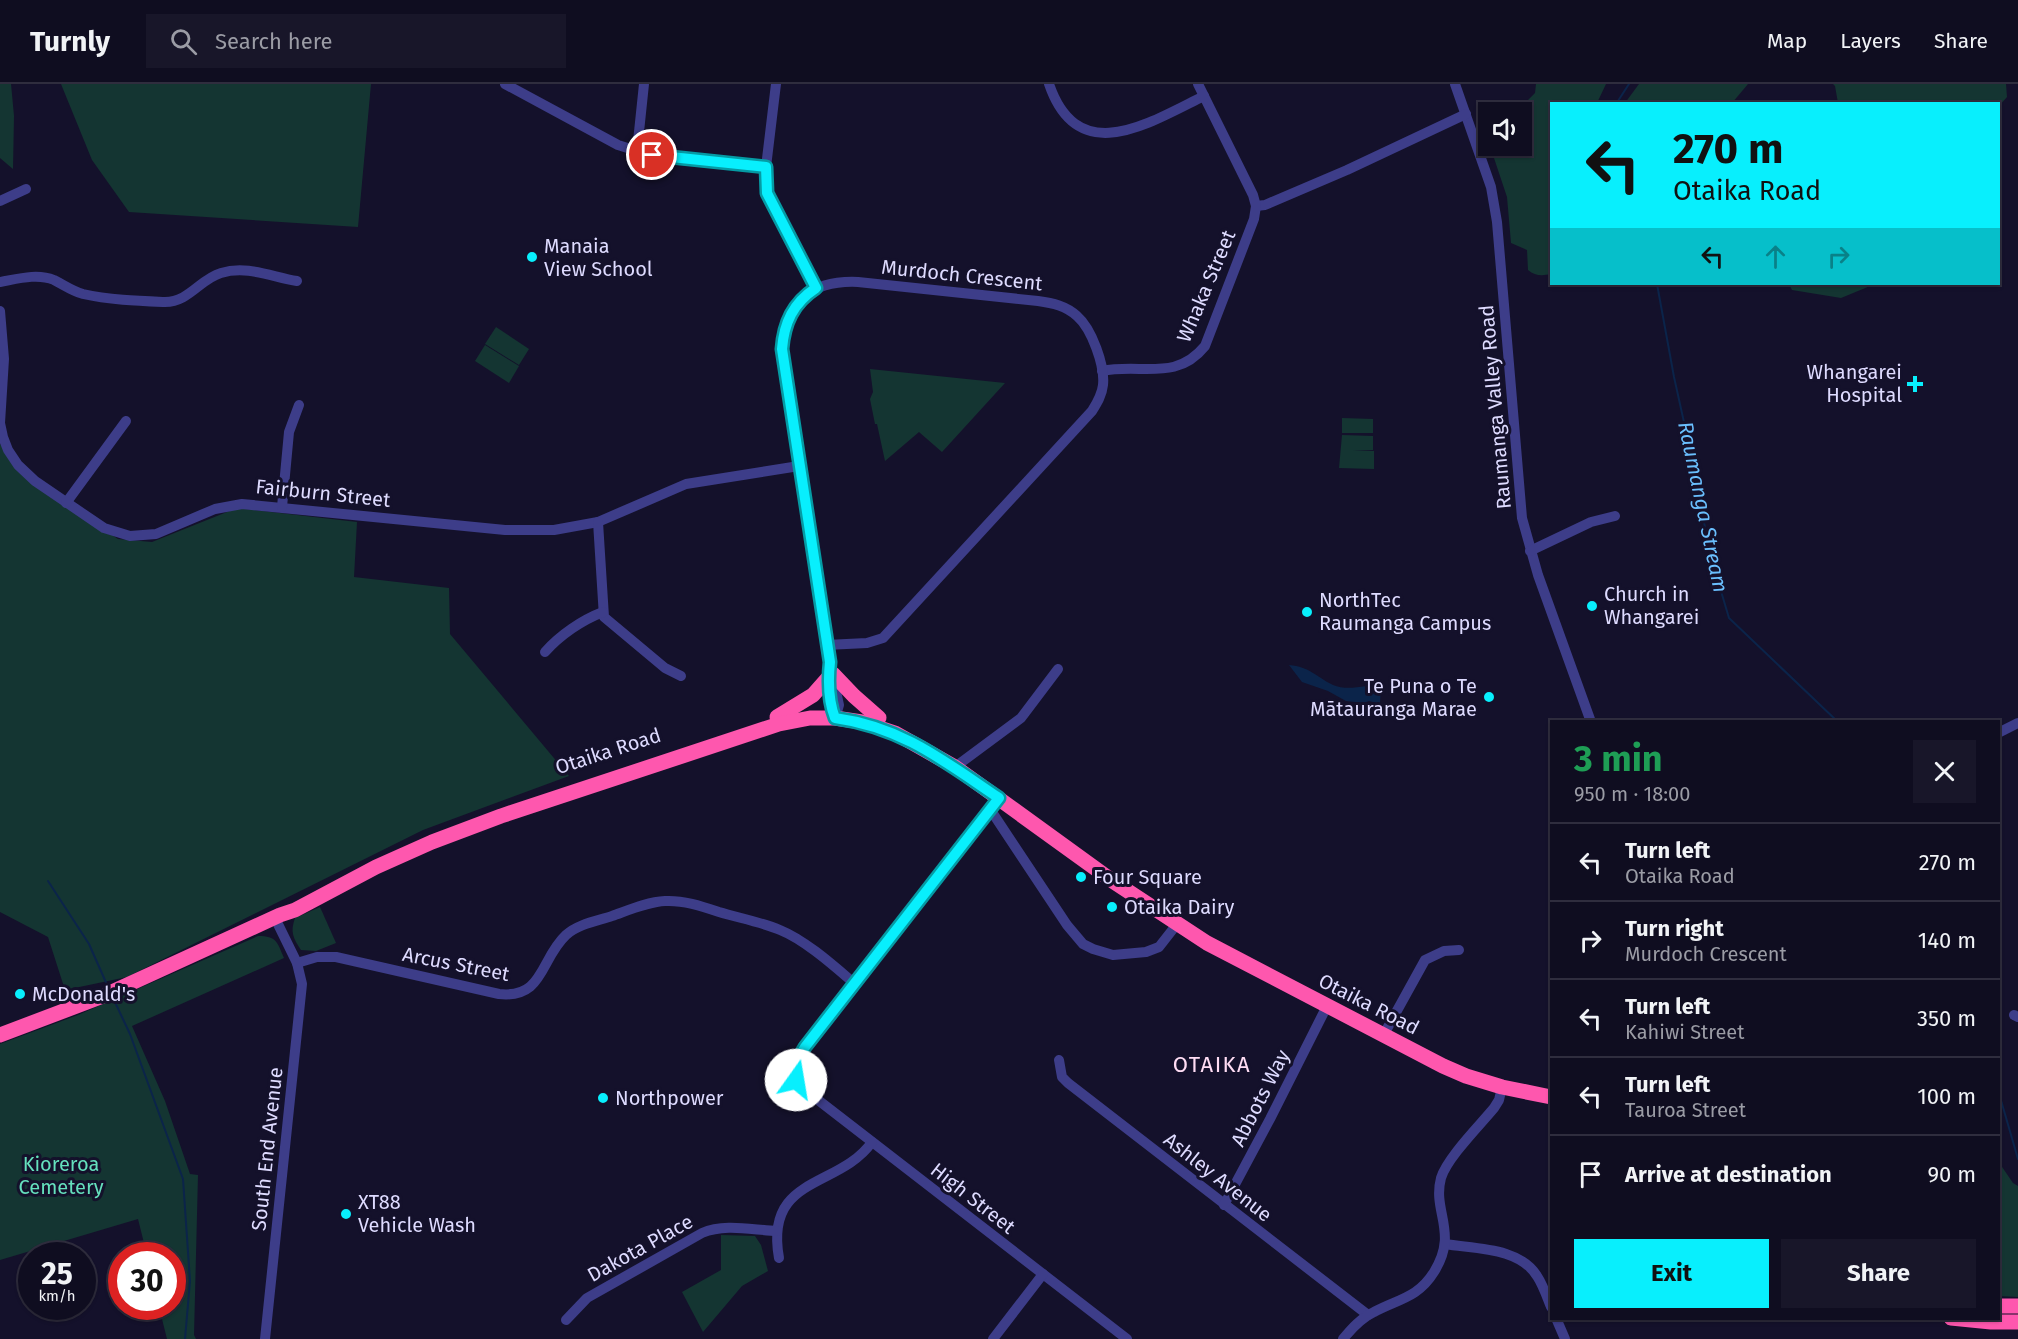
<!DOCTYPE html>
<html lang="en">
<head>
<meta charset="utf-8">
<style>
	:root { --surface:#0f0d20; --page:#181629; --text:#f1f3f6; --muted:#9b9ca5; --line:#2f2d3e; --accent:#08effd }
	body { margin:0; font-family:"Fira Sans",sans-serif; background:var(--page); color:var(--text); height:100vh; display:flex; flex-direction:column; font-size:22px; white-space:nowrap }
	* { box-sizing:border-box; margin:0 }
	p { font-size:20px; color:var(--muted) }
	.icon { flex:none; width:33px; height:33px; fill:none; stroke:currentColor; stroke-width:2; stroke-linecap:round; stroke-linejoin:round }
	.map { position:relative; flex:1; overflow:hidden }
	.panel { position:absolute; left:1550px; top:636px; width:450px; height:600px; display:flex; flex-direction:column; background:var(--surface); border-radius:0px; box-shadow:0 2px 4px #0004,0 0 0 2px var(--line) }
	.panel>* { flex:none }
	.guide { position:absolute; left:1550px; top:18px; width:450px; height:183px; border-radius:0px; box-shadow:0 2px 4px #0004,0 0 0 2px var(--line); background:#08effd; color:#111; overflow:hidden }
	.fabs { position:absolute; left:1478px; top:18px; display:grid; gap:12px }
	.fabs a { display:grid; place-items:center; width:54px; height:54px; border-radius:0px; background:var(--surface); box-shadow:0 2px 4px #0004,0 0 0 2px var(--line); font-size:30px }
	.speed { position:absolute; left:18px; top:1158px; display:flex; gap:12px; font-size:30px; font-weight:700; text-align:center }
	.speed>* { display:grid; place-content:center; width:78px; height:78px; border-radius:50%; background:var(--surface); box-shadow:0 2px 4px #0004,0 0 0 2px var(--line); line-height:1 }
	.speed small { font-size:15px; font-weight:400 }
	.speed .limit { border:9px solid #d22; background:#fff; color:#111 }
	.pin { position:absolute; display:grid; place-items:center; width:51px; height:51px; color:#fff; margin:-26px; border:3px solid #fff; border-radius:50%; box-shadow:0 2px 6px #0007 }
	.me { position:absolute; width:66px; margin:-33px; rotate:13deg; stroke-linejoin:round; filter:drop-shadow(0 0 4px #0008) }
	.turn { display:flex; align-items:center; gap:21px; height:126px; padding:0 24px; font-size:27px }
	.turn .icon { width:78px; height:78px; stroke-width:2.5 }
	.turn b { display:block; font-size:42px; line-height:51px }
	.lanes { display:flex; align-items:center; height:57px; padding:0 24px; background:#0003; justify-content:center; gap:30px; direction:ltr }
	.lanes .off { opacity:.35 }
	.round { display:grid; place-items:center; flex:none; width:63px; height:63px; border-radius:0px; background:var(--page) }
	.head { display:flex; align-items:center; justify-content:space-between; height:102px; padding:0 24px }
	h1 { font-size:36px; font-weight:700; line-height:45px; color:#1e9e55 }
	.cta { display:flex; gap:12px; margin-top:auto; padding:12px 24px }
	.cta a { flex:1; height:69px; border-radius:0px; background:var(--accent); color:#111; font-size:24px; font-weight:700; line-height:69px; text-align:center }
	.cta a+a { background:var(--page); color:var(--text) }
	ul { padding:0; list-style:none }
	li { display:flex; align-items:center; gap:18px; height:78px; padding:0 24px; border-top:2px solid var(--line) }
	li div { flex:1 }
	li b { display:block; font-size:22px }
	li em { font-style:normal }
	header { display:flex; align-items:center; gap:36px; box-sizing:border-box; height:84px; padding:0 30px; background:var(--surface); border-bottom:2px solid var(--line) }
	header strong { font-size:28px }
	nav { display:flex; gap:33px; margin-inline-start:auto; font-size:21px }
	.search { width:420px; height:54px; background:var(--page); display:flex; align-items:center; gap:15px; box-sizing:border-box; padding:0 21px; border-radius:0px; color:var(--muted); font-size:22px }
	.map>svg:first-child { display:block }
	.green { fill:#143532 }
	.water { fill:#0b244a }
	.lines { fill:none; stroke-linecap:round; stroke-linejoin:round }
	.stream { stroke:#0b244a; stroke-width:2 }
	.minor { stroke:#3d3d89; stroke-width:10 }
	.highway { stroke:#fe57ae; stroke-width:15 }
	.route-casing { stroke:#059ba4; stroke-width:15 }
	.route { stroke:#08effd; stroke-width:10 }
	.poi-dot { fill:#08effd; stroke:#14112b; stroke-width:2 }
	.labels { text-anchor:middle; stroke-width:6; stroke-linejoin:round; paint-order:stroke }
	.poi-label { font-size:20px; fill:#dedbff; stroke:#14112b; text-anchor:start }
	.street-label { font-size:20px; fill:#dedbff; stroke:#14112b }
	.park-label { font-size:20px; fill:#65e0bd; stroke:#14112b }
	.water-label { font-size:21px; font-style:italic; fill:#6abffe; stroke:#14112b }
	.quarter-label { font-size:22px; letter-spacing:1.5px; fill:#ffddf4; stroke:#14112b }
</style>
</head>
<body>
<header>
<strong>Turnly</strong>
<div class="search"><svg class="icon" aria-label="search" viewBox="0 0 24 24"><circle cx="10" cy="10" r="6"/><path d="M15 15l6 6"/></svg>Search here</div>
<nav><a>Map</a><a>Layers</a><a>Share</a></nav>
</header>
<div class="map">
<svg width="2018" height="1255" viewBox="0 0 2018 1255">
	<rect width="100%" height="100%" fill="#14112b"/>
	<!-- green -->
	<g class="green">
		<path d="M0,0H11L14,32L13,85L0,74Z"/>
		<path d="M61,0H371L358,143L129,128L92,76Z"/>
		<path d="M1536,0H1606L1597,19L1551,20V190C1542,192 1535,192 1528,186L1527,166L1511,159L1507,113L1490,62H1521V28H1516L1535,9Z"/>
		<path d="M1639,0H1748L1732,19H1625Z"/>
		<path d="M1833,0H2006L2007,13L1998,23V20L1838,19L1835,2Z"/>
		<path d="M1789,200H1875L1841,214L1792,206Z"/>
		<path d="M496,243L529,265L519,281L485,260Z"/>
		<path d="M485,261L519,282L509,299L475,277Z"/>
		<path d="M870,285L1005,299L942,368L919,348L885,377L877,340H875L870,315L873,308Z"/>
		<path d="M1342,334L1373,335V349H1342Z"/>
		<path d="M1342,351L1373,352V366L1353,367H1374V385L1339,384Z"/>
		<path d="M0,360L20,388L118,455L152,458L237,424L357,438L354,493L449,504L450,550L569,692L423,746L127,893L65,906L48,853L0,828Z"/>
		<path d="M320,823L336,859L316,867L301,866C293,854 290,848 295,834Z"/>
		<path d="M258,852C277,852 277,858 284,874L132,942L165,1017L190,1090L198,1091L194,1251L196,1255H167L159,1223L172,1222V1172L147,1171L138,1135L0,1176V960L78,931Z"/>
		<path d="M1998,1077L2013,1099L2018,1102V1213L1998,1212Z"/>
		<path d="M721,1151L755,1152L761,1161L768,1187L742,1202L703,1248L682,1208L721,1186Z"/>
	</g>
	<!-- water -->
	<path class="water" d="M1289,581C1310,583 1315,592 1333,601C1347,607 1366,602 1381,599L1380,620L1369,617L1364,619L1346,617L1328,607L1302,598Z"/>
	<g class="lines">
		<!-- stream -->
		<g class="stream">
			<path d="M1616,20L1629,0"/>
			<path d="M1657,200L1674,293L1697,397L1709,467L1729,534L1838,638"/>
			<path d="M48,797L89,860L108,903"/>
			<path d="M113,914L130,950L183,1095L190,1197L185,1255"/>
			<path d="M1998,1006L2018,1075"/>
		</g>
		<!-- minor -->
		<g class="minor">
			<path d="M505,0L618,61L637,67L766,83"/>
			<path d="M776,0L766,83L767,109L816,204"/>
			<path d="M1049,0C1078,85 1149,39 1204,12"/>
			<path d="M1455,0L1491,103L1497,138L1522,434L1538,491L1591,638"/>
			<path d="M637,67L644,0"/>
			<path d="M0,117L26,105"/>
			<path d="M1256,122L1265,121L1347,86L1466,30"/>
			<path d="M0,198C17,195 37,189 54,196C64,201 72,207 83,210C109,216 139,217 165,218C189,218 200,195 221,189C247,181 272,193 297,197"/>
			<path d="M0,227L4,275L0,339L3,353L8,366L18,381L35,397L104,444L130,452L156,450L215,425L242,420L505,446H554L598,438L686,400L799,382"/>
			<path d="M1102,287C1141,279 1176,298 1205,262L1254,135L1256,122L1253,111L1198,0"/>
			<path d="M66,419L126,337"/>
			<path d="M282,423L289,348L299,321"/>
			<path d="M598,438L604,533L665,584L681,592"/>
			<path d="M1530,467L1591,438L1615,432"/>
			<path d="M826,561L867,559L883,554L1092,327C1097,319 1102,311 1103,301C1105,282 1092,245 1077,232C1066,222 1053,219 1038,217L858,198C812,196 784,218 782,265L826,561L839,621L835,634"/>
			<path d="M545,568C560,551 582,536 603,528"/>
			<path d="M829,599L831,620L835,634"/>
			<path d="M1998,649L2018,639"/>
			<path d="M955,683L1021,634L1058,585"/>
			<path d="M998,714L805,963L795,980L796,996L809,1009L1127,1255"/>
			<path d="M990,725L1067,841L1083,860L1093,865L1113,871L1146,868L1159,863L1177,840"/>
			<path d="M297,879L317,873H336L499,910C544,915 540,875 566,851C578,840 597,837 612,832C629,826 647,818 665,817C683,816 701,822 719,828C739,834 761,838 780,846C805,856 834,882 855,900"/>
			<path d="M2014,931L2018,933"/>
			<path d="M1383,952L1425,876L1444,867L1459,866"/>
			<path d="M1059,976L1062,993L1068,999L1368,1231"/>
			<path d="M1224,1121L1270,1035L1327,922"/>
			<path d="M1445,1160C1475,1165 1519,1163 1537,1192C1543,1201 1547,1213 1551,1223"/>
			<path d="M779,1174C764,1091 839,1105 872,1058"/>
			<path d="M1556,1234L1565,1255"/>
			<path d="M566,1236L587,1214L702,1149C725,1139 752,1146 777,1147"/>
			<path d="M265,1255L302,900L297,879L275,834"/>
			<path d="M993,1255L1043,1190"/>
			<path d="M1343,1255C1352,1244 1361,1234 1374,1228C1398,1215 1418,1214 1434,1188C1459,1148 1432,1128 1441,1094C1447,1074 1480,1041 1494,1024L1499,1016L1502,1003"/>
		</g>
		<!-- highway -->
		<g class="highway">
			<path d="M833,590L854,612L879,634"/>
			<path d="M777,633L813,611L828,594"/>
			<path d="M0,951L103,912L280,831L295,826L376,783L432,758L501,732L779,640L810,634H835L862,638L895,649L955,683L1114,798L1207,859L1443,982L1466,992L1502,1003L1551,1013"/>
			<path d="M1998,1222H2018"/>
			<path d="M1951,1234L1991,1238H2018"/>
		</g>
	</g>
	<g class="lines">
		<!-- route casing -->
		<g class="route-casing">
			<path id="route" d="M652,71L766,83L767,109L816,204C793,219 784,239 782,265L830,578C828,597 828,616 835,634C902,643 944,677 999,714L805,963L795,980L796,996"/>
		</g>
		<!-- route -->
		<use href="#route" class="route"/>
	</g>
	<!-- markers -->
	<g class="poi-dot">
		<circle cx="532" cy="173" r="6"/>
		<path d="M1912 291h6v6h6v6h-6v6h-6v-6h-6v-6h6z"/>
		<circle cx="1592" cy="522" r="6"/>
		<circle cx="1307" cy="528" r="6"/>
		<circle cx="1489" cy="613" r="6"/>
		<circle cx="1081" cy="793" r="6"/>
		<circle cx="1112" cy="823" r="6"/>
		<circle cx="20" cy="910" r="6"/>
		<circle cx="603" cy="1014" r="6"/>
		<circle cx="346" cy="1130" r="6"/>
	</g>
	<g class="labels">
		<!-- poi labels -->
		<g class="poi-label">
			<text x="544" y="169">Manaia<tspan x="544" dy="23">View School</tspan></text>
			<text x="1902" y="295" text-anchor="end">Whangarei<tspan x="1902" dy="23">Hospital</tspan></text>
			<text x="1604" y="517">Church in<tspan x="1604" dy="23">Whangarei</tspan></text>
			<text x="1319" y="523">NorthTec<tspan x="1319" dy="23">Raumanga Campus</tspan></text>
			<text x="1477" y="609" text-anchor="end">Te Puna o Te<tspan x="1477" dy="23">Mātauranga Marae</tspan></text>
			<text x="1093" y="800">Four Square</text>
			<text x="1124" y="830">Otaika Dairy</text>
			<text x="32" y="917">McDonald's</text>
			<text x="615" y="1021">Northpower</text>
			<text x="358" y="1125">XT88<tspan x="358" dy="23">Vehicle Wash</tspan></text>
		</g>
		<!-- street labels -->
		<g class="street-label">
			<text transform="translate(962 191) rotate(6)" y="7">Murdoch Crescent</text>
			<text transform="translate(1206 202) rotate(-67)" y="7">Whaka Street</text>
			<text transform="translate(1495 323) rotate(-95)" y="7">Raumanga Valley Road</text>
			<text transform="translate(323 409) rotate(6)" y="7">Fairburn Street</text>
			<text transform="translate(608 667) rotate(-18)" y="7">Otaika Road</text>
			<text transform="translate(456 880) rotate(11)" y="7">Arcus Street</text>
			<text transform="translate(1369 920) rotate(27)" y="7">Otaika Road</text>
			<text transform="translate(1260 1014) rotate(-63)" y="7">Abbots Way</text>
			<text transform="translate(267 1065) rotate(-84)" y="7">South End Avenue</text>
			<text transform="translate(1218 1093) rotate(38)" y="7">Ashley Avenue</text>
			<text transform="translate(973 1114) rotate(38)" y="7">High Street</text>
			<text transform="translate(640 1164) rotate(-29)" y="7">Dakota Place</text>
		</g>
		<!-- park labels -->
		<g class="park-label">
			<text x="61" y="1087">Kioreroa<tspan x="61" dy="23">Cemetery</tspan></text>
		</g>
		<!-- water labels -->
		<g class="water-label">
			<text transform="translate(1703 423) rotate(78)" y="7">Raumanga Stream</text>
		</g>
		<!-- quarter labels -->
		<g class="quarter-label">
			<text x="1212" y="988">OTAIKA</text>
		</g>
	</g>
</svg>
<div class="fabs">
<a><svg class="icon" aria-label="sound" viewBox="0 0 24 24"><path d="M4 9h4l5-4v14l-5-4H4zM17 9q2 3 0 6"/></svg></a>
</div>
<div class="speed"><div>25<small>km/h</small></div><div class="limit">30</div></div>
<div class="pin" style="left:652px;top:71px;background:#d93025"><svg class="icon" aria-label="arrive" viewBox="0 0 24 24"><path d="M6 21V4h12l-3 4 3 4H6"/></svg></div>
<svg class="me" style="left:796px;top:996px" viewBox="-20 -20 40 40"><circle r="19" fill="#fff"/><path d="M0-13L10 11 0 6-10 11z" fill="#08effd"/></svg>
<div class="guide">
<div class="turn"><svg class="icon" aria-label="left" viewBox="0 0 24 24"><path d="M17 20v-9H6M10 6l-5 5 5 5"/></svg><div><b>270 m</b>Otaika Road</div></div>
<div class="lanes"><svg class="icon" aria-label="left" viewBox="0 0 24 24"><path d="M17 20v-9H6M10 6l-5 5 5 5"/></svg><svg class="icon off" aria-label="ahead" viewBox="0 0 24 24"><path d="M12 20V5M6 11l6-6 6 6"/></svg><svg class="icon off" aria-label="right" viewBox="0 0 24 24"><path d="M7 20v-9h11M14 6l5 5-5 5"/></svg></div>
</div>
<section class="panel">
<div class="head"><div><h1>3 min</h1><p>950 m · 18:00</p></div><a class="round"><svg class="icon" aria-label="close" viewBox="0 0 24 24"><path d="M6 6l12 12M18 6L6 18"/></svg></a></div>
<ul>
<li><svg class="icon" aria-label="left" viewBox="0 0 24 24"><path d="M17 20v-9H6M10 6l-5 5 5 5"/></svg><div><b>Turn left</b><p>Otaika Road</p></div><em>270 m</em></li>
<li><svg class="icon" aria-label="right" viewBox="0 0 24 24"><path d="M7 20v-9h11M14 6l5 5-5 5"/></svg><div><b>Turn right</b><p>Murdoch Crescent</p></div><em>140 m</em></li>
<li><svg class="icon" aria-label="left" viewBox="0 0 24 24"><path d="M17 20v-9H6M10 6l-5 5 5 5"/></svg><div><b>Turn left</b><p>Kahiwi Street</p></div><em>350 m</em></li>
<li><svg class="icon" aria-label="left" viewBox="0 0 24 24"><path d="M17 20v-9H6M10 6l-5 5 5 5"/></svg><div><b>Turn left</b><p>Tauroa Street</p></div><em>100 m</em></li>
<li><svg class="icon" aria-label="arrive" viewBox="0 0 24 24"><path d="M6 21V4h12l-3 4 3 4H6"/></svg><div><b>Arrive at destination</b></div><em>90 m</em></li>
</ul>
<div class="cta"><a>Exit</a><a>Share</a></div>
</section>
</div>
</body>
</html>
